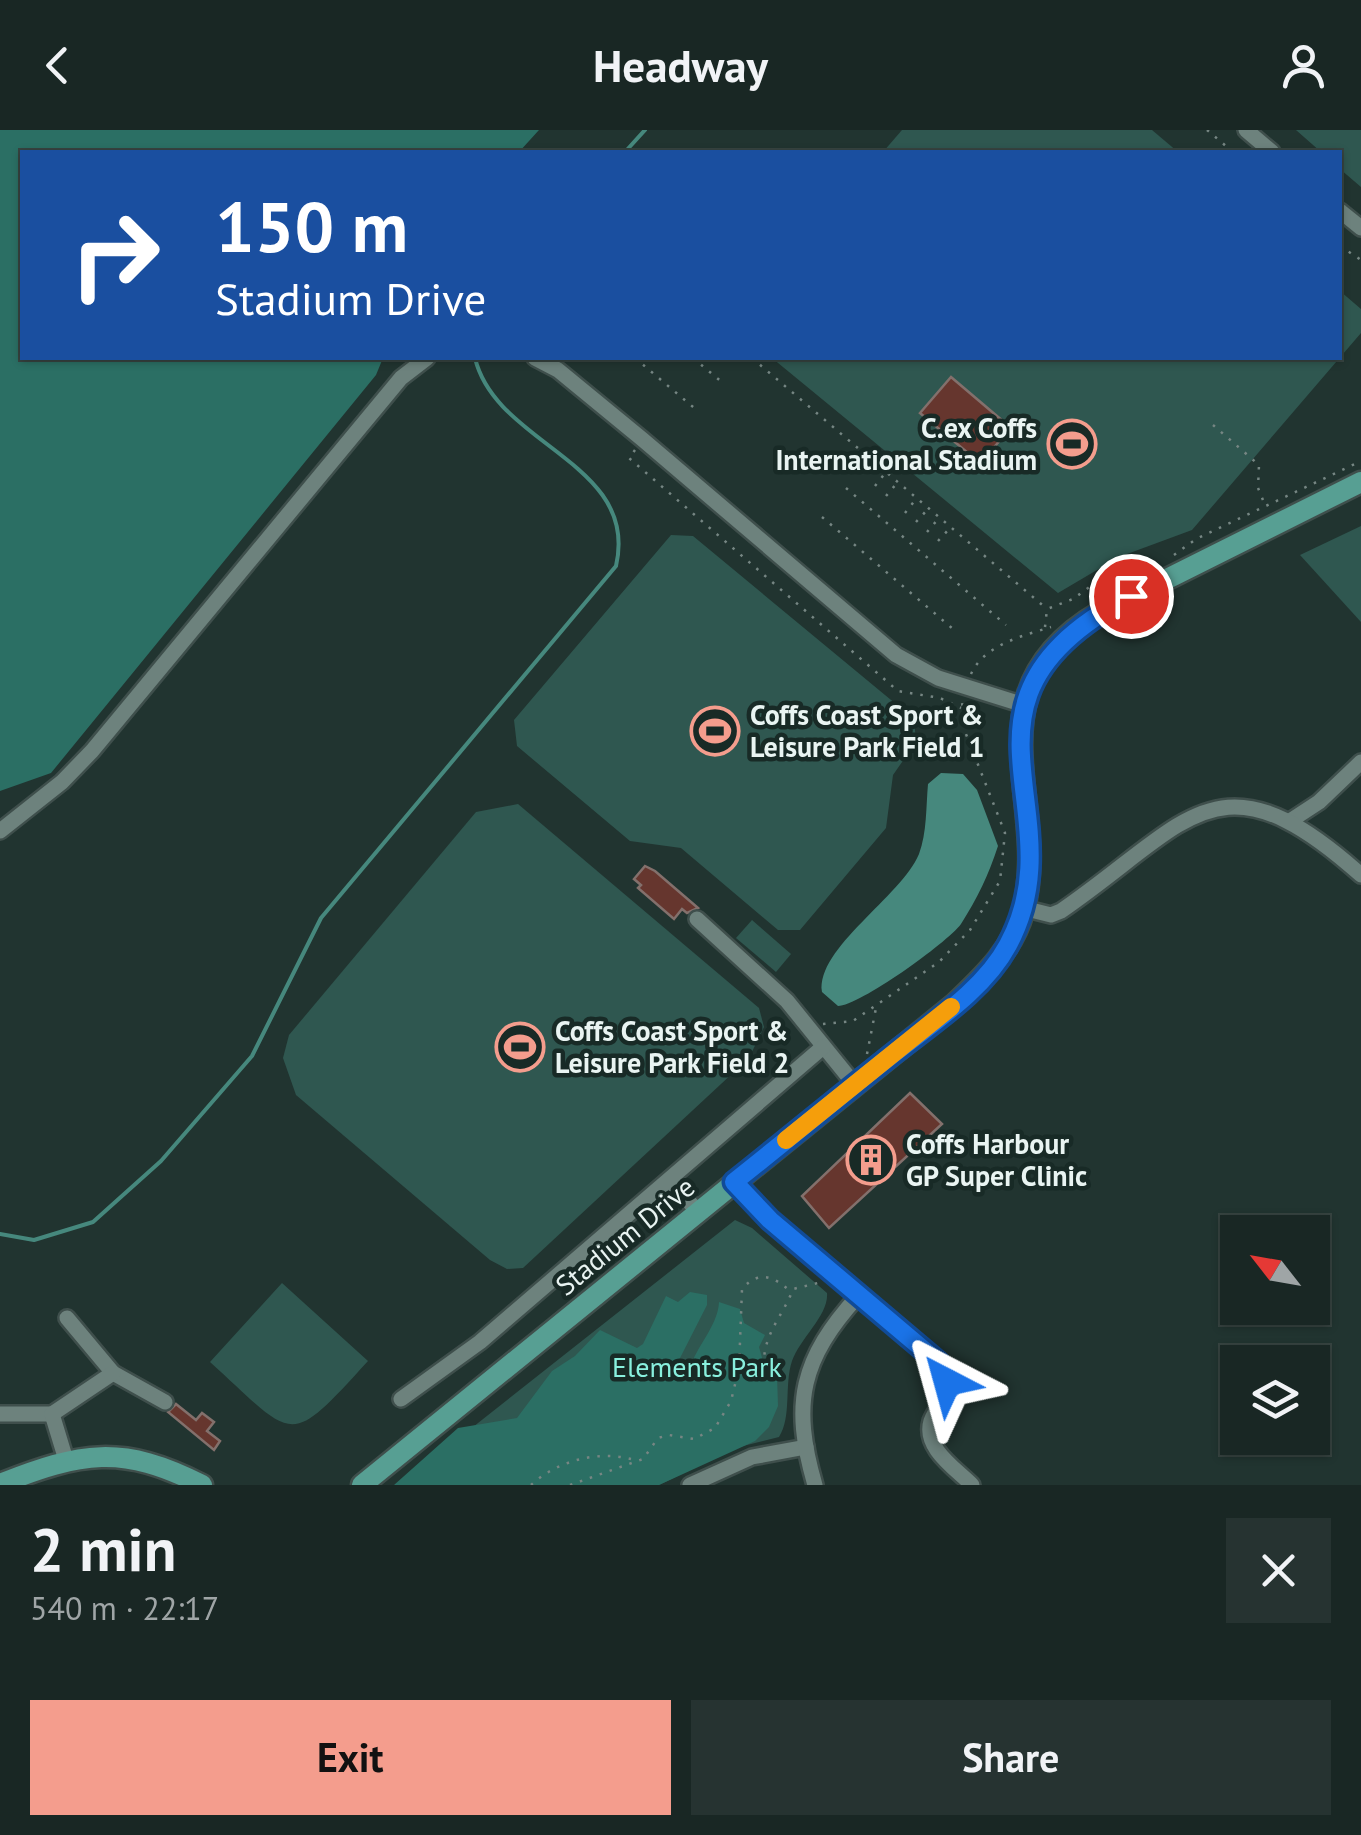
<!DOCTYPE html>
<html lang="en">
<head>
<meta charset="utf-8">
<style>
	:root { --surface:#192724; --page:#263331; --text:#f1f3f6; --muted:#9fa5a6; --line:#374441; --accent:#f49d8d }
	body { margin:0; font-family:"PT Sans",sans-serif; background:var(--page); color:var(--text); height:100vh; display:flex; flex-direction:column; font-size:38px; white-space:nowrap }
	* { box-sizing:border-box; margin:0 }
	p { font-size:32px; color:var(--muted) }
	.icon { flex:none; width:55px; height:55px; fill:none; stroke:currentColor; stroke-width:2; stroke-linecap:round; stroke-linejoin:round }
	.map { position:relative; height:1355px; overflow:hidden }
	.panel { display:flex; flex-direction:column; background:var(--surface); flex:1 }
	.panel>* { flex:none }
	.guide { position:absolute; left:20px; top:20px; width:1322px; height:210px; border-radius:0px; box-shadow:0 2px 8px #0004,0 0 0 2px var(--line); background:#1a4fa0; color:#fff; overflow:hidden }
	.needle { width:65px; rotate:301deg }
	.controls { position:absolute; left:1220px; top:1085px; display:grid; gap:20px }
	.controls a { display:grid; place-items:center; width:110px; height:110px; border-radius:0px; background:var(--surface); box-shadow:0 2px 8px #0004,0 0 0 2px var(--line); font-size:50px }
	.pin { position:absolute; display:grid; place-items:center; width:85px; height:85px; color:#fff; margin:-42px; border:5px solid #fff; border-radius:50%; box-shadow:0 2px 10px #0007 }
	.me { position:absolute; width:110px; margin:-55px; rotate:321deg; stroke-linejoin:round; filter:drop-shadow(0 0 8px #0008) }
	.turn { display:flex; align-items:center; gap:35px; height:210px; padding:0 30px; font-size:45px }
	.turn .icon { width:130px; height:130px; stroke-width:2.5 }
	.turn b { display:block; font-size:70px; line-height:85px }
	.round { display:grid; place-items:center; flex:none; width:105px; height:105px; border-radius:0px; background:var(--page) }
	.summary { display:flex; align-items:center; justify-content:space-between; height:170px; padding:0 30px }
	h1 { font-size:60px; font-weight:700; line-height:75px }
	.cta { display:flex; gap:20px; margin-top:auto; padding:20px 30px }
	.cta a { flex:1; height:115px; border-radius:0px; background:var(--accent); color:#111; font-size:40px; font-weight:700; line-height:115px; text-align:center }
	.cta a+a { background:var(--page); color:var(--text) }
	header { display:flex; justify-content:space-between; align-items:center; height:130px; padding:0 30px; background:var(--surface); font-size:45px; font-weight:700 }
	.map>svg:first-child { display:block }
	.green { fill:#2f5750 }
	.forest { fill:#2b6f64 }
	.water { fill:#46887d }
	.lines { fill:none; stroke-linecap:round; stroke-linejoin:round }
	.stream { stroke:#46887d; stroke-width:4 }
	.building { fill:#66362e; stroke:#83706c; stroke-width:2.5 }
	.minor-casing { stroke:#3f4f4c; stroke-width:20 }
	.major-casing { stroke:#3f4f4c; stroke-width:25 }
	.path { stroke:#768683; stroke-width:2.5; stroke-dasharray:2.5 8; stroke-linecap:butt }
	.minor { stroke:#6d827d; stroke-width:15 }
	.major { stroke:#579f93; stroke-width:20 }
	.route-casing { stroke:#114b97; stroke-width:25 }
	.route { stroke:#1a73e8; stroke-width:18 }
	.slow { stroke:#f59e0b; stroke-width:18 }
	.labels { text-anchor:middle; stroke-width:9; stroke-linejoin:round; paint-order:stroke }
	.poi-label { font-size:28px; font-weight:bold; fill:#e9f4f2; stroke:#182a26; text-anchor:start }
	.street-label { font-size:28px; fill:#e9f4f2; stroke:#182a26 }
	.park-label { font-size:28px; fill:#89f0de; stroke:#182a26 }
</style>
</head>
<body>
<header><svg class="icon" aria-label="back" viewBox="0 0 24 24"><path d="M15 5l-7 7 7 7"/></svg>Headway<svg class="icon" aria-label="person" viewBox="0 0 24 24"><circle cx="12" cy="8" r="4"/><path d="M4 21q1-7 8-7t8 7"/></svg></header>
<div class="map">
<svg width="1361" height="1355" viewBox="0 0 1361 1355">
	<rect width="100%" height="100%" fill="#213430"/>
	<!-- green -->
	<g class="green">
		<path d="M902,0H1152L1178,22H883Z"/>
		<path d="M1296,0H1361V57L1340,39V22H1321Z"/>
		<path d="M1340,161L1361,179V203L1192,400L1119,427L1058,463L772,228H1340Z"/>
		<path d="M1361,396V492L1300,425Z"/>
		<path d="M671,405L693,406L914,589L916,612L893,645L886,698L800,800H778L681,718L630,711L517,616L514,590Z"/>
		<path d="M518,674L759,878L764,897L749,928L523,1138L507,1139L490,1130L296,965L283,928L289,905L476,682Z"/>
		<path d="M752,790L791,824L776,842L736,808Z"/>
		<path d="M735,1090L752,1098L827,1163C829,1185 800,1208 792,1231C784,1255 792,1287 779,1307L735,1318L659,1355H422L459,1308Z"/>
		<path d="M282,1153L368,1231C287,1320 296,1310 210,1232Z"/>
	</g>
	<!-- forest -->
	<g class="forest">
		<path d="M0,0H539L519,22H22V228H383L376,245L51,643L0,661Z"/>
		<path d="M690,1162L707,1165V1175L679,1230L683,1235L693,1230C702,1210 718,1193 719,1172L740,1179L744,1193L765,1205L759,1217L763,1231L777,1245L778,1276L769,1297L755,1311L659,1355H394L458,1298L517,1288L552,1241L575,1226L600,1200L637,1218L643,1214L666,1166L678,1172Z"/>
	</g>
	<!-- water -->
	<path class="water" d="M941,643L963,644L977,660L998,716C989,744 977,769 961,794C947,813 859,876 838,876L822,862C816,818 901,767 919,724C927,703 926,676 928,654Z"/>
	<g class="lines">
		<!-- stream -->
		<g class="stream">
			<path d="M625,22L645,0"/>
			<path d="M0,1104L34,1110L93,1092L161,1031L252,926L321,788L616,436C640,332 496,316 475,228"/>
		</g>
	</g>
	<!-- building -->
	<g class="building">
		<path d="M951,247L1011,298L980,333L920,283Z"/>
		<path d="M645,736L655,741L698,778L687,783L682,779L674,789L638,758L641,755L634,749Z"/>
		<path d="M910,963L942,994L829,1098L802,1066Z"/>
		<path d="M176,1274L196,1290L202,1283L214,1292L207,1301L220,1311L214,1320L168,1282Z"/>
	</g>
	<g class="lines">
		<!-- minor casing -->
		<g class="minor-casing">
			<g id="minor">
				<path d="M1246,0L1272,22"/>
				<path d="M1340,81L1361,98"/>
				<path d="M535,228L558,240L642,309L896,525L938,548L1027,576"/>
				<path d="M1290,691L1319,672L1361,632"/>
				<path d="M0,701L62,652L92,621L401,248L427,228"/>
				<path d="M1023,778L1051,785L1061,781C1189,693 1218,617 1361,745"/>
				<path d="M697,789L787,871L855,955"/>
				<path d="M670,1050L698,1082"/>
				<path d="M734,1052L770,1089L938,1232L948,1263C943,1273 935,1280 931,1291C923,1318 955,1338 972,1355"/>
				<path d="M67,1188L113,1243L165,1272"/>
				<path d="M401,1269L480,1212L823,917"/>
				<path d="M0,1284H52"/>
				<path d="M66,1330L52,1284L113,1243"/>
				<path d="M690,1355L752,1327L806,1317"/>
				<path d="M815,1355C791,1273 801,1229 858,1166"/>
			</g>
		</g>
		<!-- major casing -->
		<g class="major-casing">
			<g id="major">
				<path d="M0,1354C81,1322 122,1314 202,1355"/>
				<path d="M362,1355L955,874C983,847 1012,821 1023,782C1052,673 964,563 1099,483L1361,352"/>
			</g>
		</g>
		<!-- path -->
		<g class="path">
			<path d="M1207,0L1233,22"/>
			<path d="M1340,116L1361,130"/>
			<path d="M635,228L699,282"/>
			<path d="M693,228L723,253"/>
			<path d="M752,228L1047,479"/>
			<path d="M1213,295L1259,335L1258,358L1265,375"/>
			<path d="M635,320L629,328L898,561L940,568L961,578"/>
			<path d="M875,356L886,342"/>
			<path d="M846,358L1006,495"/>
			<path d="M886,366L897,353"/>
			<path d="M905,383L916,369"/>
			<path d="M822,387L953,499"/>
			<path d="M916,392L928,379"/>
			<path d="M927,402L939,388"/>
			<path d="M938,411L950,398"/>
			<path d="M1174,425L1196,409L1361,331"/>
			<path d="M1045,497L1047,479L1073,469L1107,444L1121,453"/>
			<path d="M971,544C984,515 1022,506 1051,497"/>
			<path d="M823,894L853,891L939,832L970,800L1000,751L1005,703L964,599L962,571"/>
			<path d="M867,924L876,878"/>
			<path d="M740,1238L754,1237L764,1230C765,1202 784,1184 793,1159L822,1152"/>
			<path d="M531,1355C556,1332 595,1320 631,1329"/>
			<path d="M570,1355L643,1329L658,1308L669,1305L694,1309L715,1298L731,1271L739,1238L742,1159C759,1139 775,1147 791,1162"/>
		</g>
		<!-- minor -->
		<use href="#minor" class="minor"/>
		<!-- major -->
		<use href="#major" class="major"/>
	</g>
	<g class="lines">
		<!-- route casing -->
		<g class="route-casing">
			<path id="route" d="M947,1252L938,1232L770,1090L734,1052C787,1010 840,966 893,924C932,893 984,860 1008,815C1081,680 929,572 1131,466"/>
		</g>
		<!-- route -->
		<use href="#route" class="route"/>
		<!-- slow -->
		<path class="slow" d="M786,1010L951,877"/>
	</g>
	<!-- icons -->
	<defs>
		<g id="stadium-ring" transform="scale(2.5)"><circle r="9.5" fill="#182a26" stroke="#f49d8d" stroke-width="1.5"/><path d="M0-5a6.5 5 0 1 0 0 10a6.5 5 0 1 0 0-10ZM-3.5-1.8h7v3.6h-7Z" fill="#f49d8d"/></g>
		<g id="building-ring" transform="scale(2.5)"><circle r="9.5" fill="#182a26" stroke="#f49d8d" stroke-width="1.5"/><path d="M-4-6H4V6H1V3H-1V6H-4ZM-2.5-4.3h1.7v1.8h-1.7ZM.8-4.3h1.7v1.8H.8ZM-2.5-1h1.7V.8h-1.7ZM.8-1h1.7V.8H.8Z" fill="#f49d8d"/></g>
	</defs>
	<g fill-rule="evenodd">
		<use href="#stadium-ring" x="1072" y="314"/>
		<use href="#stadium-ring" x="715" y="601"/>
		<use href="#stadium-ring" x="520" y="917"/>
		<use href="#building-ring" x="871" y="1030"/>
	</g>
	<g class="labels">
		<!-- poi labels -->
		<g class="poi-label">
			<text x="1037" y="308" text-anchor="end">C.ex Coffs<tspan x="1037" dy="32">International Stadium</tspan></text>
			<text x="750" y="595">Coffs Coast Sport &amp;<tspan x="750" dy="32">Leisure Park Field 1</tspan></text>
			<text x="555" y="911">Coffs Coast Sport &amp;<tspan x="555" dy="32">Leisure Park Field 2</tspan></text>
			<text x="906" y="1024">Coffs Harbour<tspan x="906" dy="32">GP Super Clinic</tspan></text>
		</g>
		<!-- street labels -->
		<g class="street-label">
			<text transform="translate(625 1106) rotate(-39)" y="10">Stadium Drive</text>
		</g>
		<!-- park labels -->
		<g class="park-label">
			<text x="697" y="1247">Elements Park</text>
		</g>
	</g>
</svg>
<div class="controls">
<a><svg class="needle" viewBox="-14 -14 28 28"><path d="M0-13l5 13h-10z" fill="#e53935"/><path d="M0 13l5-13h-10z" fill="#9fa5a6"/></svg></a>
<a><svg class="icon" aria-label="layers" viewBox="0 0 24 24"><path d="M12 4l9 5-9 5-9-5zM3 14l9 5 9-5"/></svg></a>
</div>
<div class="pin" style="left:1131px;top:466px;background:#d93025"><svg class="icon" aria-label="arrive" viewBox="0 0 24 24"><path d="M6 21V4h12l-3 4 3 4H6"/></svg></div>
<svg class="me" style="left:947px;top:1252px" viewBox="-20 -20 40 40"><path d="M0-17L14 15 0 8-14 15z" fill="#1a73e8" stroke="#fff" stroke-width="4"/></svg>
<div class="guide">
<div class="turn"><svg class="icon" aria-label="right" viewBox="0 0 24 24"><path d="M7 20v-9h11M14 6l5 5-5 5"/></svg><div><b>150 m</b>Stadium Drive</div></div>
</div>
</div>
<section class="panel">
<div class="summary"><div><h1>2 min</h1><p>540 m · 22:17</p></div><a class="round"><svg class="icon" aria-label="close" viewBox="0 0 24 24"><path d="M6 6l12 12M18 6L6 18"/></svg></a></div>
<div class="cta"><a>Exit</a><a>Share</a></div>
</section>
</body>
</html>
